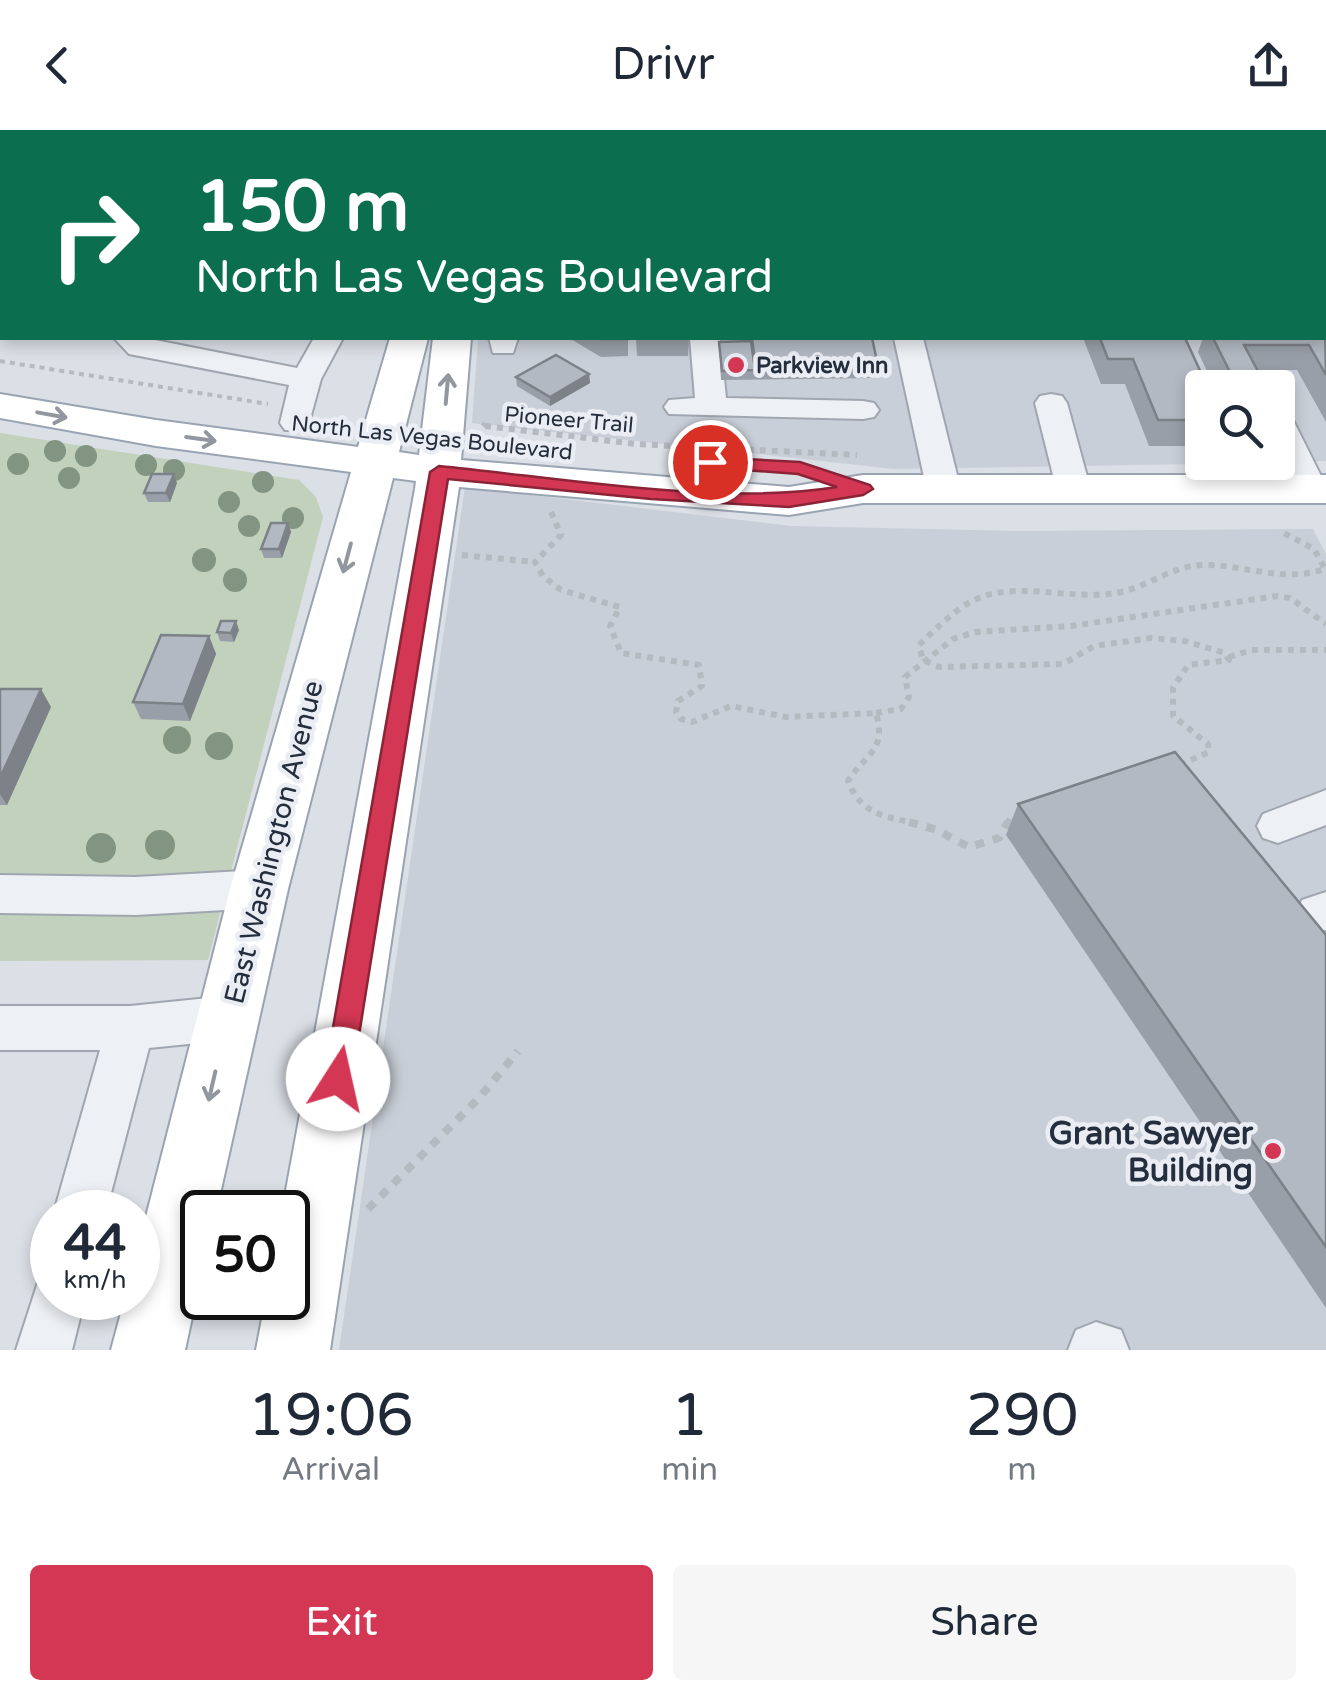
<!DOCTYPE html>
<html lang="en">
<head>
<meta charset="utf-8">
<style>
	:root { --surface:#fff; --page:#f6f6f7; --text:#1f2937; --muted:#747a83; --accent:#d43753 }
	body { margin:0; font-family:"Varela Round",sans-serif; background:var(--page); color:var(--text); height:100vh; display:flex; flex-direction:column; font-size:38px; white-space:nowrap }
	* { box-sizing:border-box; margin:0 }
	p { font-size:32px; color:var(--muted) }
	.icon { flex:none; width:55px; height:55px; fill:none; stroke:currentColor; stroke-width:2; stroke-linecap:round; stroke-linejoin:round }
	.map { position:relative; height:1220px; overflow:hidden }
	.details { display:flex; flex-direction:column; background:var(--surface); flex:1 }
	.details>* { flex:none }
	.banner { position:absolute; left:0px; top:0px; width:1328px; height:210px; box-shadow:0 5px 15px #0003; background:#0b6e4f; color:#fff; overflow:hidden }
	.buttons { position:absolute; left:1185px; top:240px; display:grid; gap:20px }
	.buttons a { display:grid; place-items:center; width:110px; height:110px; border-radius:10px; background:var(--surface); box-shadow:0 5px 15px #0003; font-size:50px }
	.speed { position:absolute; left:30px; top:1060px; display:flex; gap:20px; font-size:50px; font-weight:700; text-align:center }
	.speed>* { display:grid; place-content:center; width:130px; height:130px; border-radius:50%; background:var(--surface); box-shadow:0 5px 15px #0003; line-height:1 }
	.speed small { font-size:25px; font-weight:400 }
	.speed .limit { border:5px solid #111; border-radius:15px; background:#fff; color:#111 }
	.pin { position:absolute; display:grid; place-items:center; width:85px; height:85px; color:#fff; margin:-42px; border:5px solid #fff; border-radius:50%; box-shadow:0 2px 10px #0007 }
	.me { position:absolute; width:110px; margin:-55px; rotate:10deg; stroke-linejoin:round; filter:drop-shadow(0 0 8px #0008) }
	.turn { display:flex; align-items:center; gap:35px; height:210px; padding:0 30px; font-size:45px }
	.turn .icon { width:130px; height:130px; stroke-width:2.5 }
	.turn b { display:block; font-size:70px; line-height:85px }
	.eta { display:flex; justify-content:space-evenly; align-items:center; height:170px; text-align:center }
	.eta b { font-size:60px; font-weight:600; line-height:70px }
	.cta { display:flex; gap:20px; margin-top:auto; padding:20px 30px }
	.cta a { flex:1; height:115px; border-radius:10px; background:var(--accent); color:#fff; font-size:40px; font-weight:600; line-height:115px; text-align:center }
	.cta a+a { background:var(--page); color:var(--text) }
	header { display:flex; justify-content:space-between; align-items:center; height:130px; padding:0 30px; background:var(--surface); font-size:45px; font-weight:600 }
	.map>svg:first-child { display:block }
	.built { fill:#c9cfd8 }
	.green { fill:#c1d1bb }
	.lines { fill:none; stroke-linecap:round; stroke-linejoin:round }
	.minor-casing { stroke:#a0a6b0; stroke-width:4 }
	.major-casing { stroke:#99a4b2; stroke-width:4 }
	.path-far2 { stroke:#b5bac1; stroke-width:4; stroke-dasharray:5 5; stroke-linecap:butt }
	.path-far1 { stroke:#b5bac1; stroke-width:6; stroke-dasharray:6 6; stroke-linecap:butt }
	.path { stroke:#b5bac1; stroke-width:8; stroke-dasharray:9 9; stroke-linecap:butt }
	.minor { fill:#edf0f4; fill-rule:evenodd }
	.major { fill:#fff; fill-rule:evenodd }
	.tree { fill:#829582 }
	.wall { fill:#999fa8 }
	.shaded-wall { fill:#7d8288 }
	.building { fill:#b2b9c3; stroke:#7d8288; stroke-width:2.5 }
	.oneway { stroke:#92969e }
	.route { fill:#d43753; stroke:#8a2436; stroke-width:2.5 }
	.poi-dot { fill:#d43753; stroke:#eaeef4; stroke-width:4 }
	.labels { text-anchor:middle; stroke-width:9; stroke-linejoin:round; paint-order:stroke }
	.far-poi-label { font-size:22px; font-weight:bold; fill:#242e3d; stroke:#eaeef4; text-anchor:start }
	.far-street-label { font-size:22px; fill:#242e3d; stroke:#eaeef4 }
	.street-label { font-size:28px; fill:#242e3d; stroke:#eaeef4 }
	.near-poi-label { font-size:32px; font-weight:bold; fill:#242e3d; stroke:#eaeef4; text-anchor:end }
</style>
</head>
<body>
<header><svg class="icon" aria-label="back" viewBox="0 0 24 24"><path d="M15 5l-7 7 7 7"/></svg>Drivr<svg class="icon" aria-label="share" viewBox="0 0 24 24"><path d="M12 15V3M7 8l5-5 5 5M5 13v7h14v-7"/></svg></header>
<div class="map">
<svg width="1326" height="1220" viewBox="0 0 1326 1220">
	<rect width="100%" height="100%" fill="#dbdfe6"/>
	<!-- built -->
	<g class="built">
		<path d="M508,0H1326V331L1278,332V258H1202V332L1260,333L894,339L472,293L478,208H1325V2Z"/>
		<path d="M465,357L791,396L1023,401L1313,399L1326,424V1220H339Z"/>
	</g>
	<!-- green -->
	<path class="green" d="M0,303L299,350L316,367L323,387L208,830L0,831Z"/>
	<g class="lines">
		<!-- minor casing -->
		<g class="minor-casing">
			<g id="minor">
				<path d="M1066,0H1095L1096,2H1068Z"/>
				<rect x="1325" y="89" width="1" height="16"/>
				<path d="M2,176V196L1,197L0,177Z"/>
				<path d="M114,208H145L297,238L314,208H343L321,249L307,300H285L280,293L289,255L129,224Z"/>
				<path d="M489,208H518L513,223H493Z"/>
				<path d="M690,208H720L726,268L863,271L874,273L879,280L874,287L863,289L669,284L664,277L669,270L695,268Z"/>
				<path d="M894,208H923L961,361L956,369L944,372L932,369L927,361Z"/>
				<path d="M1051,264L1062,266L1067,273L1091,361L1086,369L1074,372L1062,369L1057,361L1035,273L1040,266Z"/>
				<path d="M1278,282L1289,285L1294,292L1326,356L1323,367L1311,370L1299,367C1281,339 1276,315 1278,282Z"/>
				<path d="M1224,332H1257L1270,360L1265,368L1253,371L1241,368Z"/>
				<path d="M1326,660V695L1278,713L1263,708L1257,696L1263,684Z"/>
				<path d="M259,740L275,746L281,759L275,772L259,778L136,785L0,783V745L136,747Z"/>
				<path d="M1326,762V800L1318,802L1302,796L1296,783L1302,770Z"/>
				<path d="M228,866L245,873L252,888L245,903L228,910L149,918L106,1082H54L100,920H0V876H130Z"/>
				<path d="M52,1143V1168H85L72,1220H16L39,1149Z"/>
				<path d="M1096,1192L1121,1200L1129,1220H1068L1076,1200Z"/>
			</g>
		</g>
		<!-- major casing -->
		<g class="major-casing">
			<path id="major" d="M390,208H428L399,322L419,325L433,208H471L461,330L789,357L863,345H1326V373H863L789,385L459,357L330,1220H256L266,1168H288V1082H282L415,359L416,351L393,348L288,759L216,1082H202V1141L185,1220H111L125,1168H138V1118L230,759L351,342L156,316L0,288V264L156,290L358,317Z"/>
		</g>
		<!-- path-far2 -->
		<g class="path-far2">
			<path d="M0,231L268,274"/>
			<path d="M482,293L488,298"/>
		</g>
		<!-- path-far1 -->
		<g class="path-far1">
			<path d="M485,296L636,314L857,325"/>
			<path d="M551,382L561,405L535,432L543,446L561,460L620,477L610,496L621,523L699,535L702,556L678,571L676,582L681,589L692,592L731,576L786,587L876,583C887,621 866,623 848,651C862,686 887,687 920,694"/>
			<path d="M462,425L535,432"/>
			<path d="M1229,527L1251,520H1326"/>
			<path d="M876,583L901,579L909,567L905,547L953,509L975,502L1071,496L1277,466L1290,468L1326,494"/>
			<path d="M1180,635L1209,622L1208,614L1173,586V558L1188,535L1229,530L1225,523L1185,511L1151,508L1094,516L1063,534L939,537L923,530L919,515C936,499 952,482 972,471C1015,449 1070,471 1116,463C1147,458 1172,435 1204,435C1246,435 1283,453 1325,439L1314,419L1280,401"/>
			<path d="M1007,694L1010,688L1020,685"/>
		</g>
		<!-- path -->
		<g class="path">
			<path d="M909,692L937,700L969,717L999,708L1008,692"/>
			<path d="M368,1079L480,967L518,921"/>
		</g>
		<!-- minor -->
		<use href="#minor" class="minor"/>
		<!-- major -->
		<use href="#major" class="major"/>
	</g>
	<!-- trees -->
	<g class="tree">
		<circle cx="55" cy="321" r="11"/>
		<circle cx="86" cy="326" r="11"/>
		<circle cx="18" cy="334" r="11"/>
		<circle cx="146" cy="335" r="11"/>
		<circle cx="174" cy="340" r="11"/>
		<circle cx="69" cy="348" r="11"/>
		<circle cx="263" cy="352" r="11"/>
		<circle cx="229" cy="372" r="11"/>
		<circle cx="293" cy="388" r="11"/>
		<circle cx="249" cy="396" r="11"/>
		<circle cx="204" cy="430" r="12"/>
		<circle cx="235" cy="450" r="12"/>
		<circle cx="177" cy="610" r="14"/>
		<circle cx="219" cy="616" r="14"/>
		<circle cx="160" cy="715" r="15"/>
		<circle cx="101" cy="718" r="15"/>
	</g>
	<!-- wall -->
	<g class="wall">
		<rect x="519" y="0" width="358" height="2"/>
		<path d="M1326,197V292L1297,240H1258L1267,258H1215L1198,222L1203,208H1325Z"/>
		<path d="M143,208H232L144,209Z"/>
		<path d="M569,208H628V226L601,227Z"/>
		<path d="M689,208L688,226H637L636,209Z"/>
		<path d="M751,208H872L877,231L874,248L721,250L719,212L751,211Z"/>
		<path d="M1083,208H1185L1202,258V316H1149L1125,254H1101Z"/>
		<path d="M589,244L590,253L550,276L517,256L516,247Z"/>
		<path d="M1278,278L1283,289L1278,302Z"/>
		<path d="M177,353L170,372H148L144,363Z"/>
		<path d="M288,393L291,402L282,428H264L261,419Z"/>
		<path d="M239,500L234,512L220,511L217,502Z"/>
		<path d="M209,506L216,524L190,591L141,589L133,572Z"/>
		<path d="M0,559L51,577L7,675H0Z"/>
		<path d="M1018,674L1326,805V1178L1006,705Z"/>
	</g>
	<!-- shaded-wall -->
	<g class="shaded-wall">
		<path d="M589,244L590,253L550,276V267Z"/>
		<path d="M174,344L177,353L170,372L166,363Z"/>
		<path d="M288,393L291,402L282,428L279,419Z"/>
		<path d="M236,491L239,500L234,512L231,503Z"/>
		<path d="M209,506L216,524L190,591L183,574Z"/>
		<path d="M41,559L51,577L7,675L0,664V648Z"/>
	</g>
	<!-- building -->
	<g class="building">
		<path d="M1326,1L1325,18V2H1187Z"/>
		<path d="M1325,109L1326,111V158L1325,156Z"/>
		<path d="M1325,197L1326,245L1309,215H1244L1267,258H1238L1213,208H1325Z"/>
		<path d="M597,208H628V209H601Z"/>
		<path d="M752,208H872L877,231L755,232Z"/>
		<path d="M1100,208H1185L1208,258H1202V290H1158L1133,229H1108Z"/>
		<path d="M751,211L755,240L722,241L719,212Z"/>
		<path d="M556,225L589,244L550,267L516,247Z"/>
		<path d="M1278,278L1283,289H1278Z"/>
		<path d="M152,344H174L166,363H144Z"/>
		<path d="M271,393H288L279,419H261Z"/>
		<path d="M221,491H236L231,503L217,502Z"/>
		<path d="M161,505L209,506L183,574L133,572Z"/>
		<path d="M0,559H41L0,648Z"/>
		<path d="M1175,622L1326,805V1117L1018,674Z"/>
	</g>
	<!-- one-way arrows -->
	<defs><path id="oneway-shaft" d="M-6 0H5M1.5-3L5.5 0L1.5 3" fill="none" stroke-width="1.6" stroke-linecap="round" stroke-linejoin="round" transform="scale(2.5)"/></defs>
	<g class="oneway">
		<use href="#oneway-shaft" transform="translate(447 259) rotate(-85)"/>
		<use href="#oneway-shaft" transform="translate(52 285) rotate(10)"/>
		<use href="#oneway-shaft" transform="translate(201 309) rotate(8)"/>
		<use href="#oneway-shaft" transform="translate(347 428) rotate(105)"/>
		<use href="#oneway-shaft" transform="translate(212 956) rotate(103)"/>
	</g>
	<!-- route -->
	<path class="route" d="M710,327L800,332L870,355L873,359L863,365L789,377L651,369L448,349L352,949L348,958L338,962L328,958L324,949L430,342L439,336C562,348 718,376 837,357L798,344L703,337L700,332Z"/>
	<!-- markers -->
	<g class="poi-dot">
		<circle cx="736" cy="235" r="10"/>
		<circle cx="1273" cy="1021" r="10"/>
	</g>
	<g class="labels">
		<!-- far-poi labels -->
		<g class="far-poi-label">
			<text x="756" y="243">Parkview Inn</text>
		</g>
		<!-- far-street labels -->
		<g class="far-street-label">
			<text transform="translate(569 289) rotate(5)" y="8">Pioneer Trail</text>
			<text transform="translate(432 307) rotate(6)" y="8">North Las Vegas Boulevard</text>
		</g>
		<!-- street labels -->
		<g class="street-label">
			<text transform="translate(273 712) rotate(-76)" y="10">East Washington Avenue</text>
		</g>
		<!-- near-poi labels -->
		<g class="near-poi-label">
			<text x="1253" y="1014">Grant Sawyer<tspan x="1253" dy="37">Building</tspan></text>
		</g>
	</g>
</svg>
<div class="buttons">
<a><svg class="icon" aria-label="search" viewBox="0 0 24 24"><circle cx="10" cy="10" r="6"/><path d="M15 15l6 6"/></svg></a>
</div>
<div class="speed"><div>44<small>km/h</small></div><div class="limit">50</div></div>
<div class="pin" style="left:710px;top:332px;background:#d93025"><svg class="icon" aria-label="arrive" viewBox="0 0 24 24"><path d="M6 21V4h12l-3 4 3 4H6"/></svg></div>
<svg class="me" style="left:338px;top:949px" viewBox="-20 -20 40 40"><circle r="19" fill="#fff"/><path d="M0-13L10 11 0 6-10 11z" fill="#d43753"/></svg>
<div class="banner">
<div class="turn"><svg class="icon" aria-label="right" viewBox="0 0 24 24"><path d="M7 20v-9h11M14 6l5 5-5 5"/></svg><div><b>150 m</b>North Las Vegas Boulevard</div></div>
</div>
</div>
<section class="details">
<div class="eta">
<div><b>19:06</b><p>Arrival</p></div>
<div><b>1</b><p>min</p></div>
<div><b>290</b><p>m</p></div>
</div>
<div class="cta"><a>Exit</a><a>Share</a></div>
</section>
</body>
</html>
